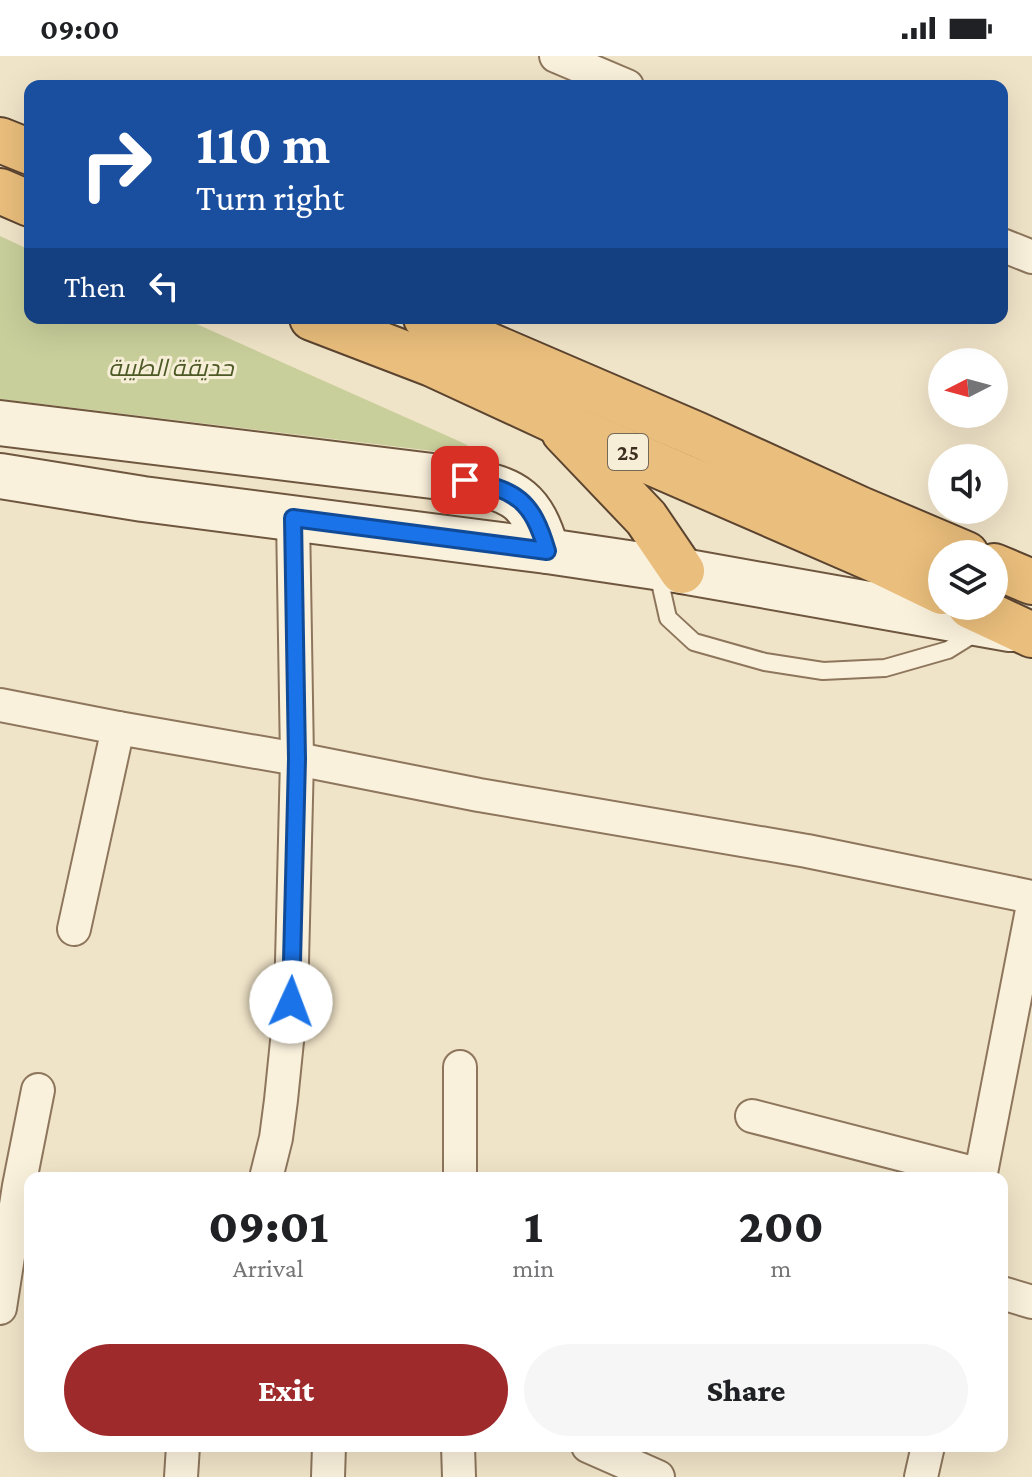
<!DOCTYPE html>
<html lang="en">
<head>
<meta charset="utf-8">
<style>
	:root { --surface:#fff; --page:#f6f6f6; --text:#202124; --muted:#757577; --accent:#9e2a2b }
	body { margin:0; font-family:"Crimson Pro",Cairo,serif; background:var(--page); color:var(--text); height:100vh; display:flex; flex-direction:column; font-size:30px; white-space:nowrap }
	* { box-sizing:border-box; margin:0 }
	p { font-size:26px; color:var(--muted) }
	.icon { flex:none; width:44px; height:44px; fill:none; stroke:currentColor; stroke-width:2; stroke-linecap:round; stroke-linejoin:round }
	.map { position:relative; flex:1; overflow:hidden }
	.panel { position:absolute; left:24px; top:1116px; width:984px; height:280px; display:flex; flex-direction:column; background:var(--surface); border-radius:16px; box-shadow:0 8px 32px #0002 }
	.panel>* { flex:none }
	.hud { position:absolute; left:24px; top:24px; width:984px; height:244px; border-radius:16px; box-shadow:0 8px 32px #0002; background:#1a4fa0; color:#fff; overflow:hidden }
	.needle { width:52px; rotate:264deg }
	.tools { position:absolute; left:928px; top:292px; display:grid; gap:16px }
	.tools a { display:grid; place-items:center; width:80px; height:80px; border-radius:50%; background:var(--surface); box-shadow:0 8px 32px #0002; font-size:40px }
	.pin { position:absolute; display:grid; place-items:center; width:68px; height:68px; color:#fff; margin:-34px; border-radius:16px; box-shadow:0 4px 12px #0006 }
	.me { position:absolute; width:88px; margin:-44px; rotate:2deg; stroke-linejoin:round; filter:drop-shadow(0 0 6px #0008) }
	.turn { display:flex; align-items:center; gap:28px; height:168px; padding:0 40px; font-size:36px }
	.turn .icon { width:104px; height:104px; stroke-width:2.5 }
	.turn b { display:block; font-size:56px; line-height:68px }
	.then { display:flex; align-items:center; height:76px; padding:0 40px; background:#0003; gap:16px; font-size:30px }
	.eta { display:flex; justify-content:space-evenly; align-items:center; height:136px; text-align:center }
	.eta b { font-size:48px; font-weight:800; line-height:56px }
	.action { display:flex; gap:16px; margin-top:auto; padding:16px 40px }
	.action a { flex:1; height:92px; border-radius:48px; background:var(--accent); color:#fff; font-size:32px; font-weight:800; line-height:92px; text-align:center }
	.action a+a { background:var(--page); color:var(--text) }
	.status { display:flex; justify-content:space-between; align-items:center; height:56px; padding:0 40px; background:var(--surface); direction:ltr }
	.status svg { height:22px; fill:currentColor }
	.map>svg:first-child { display:block }
	.green { fill:#c9cf9b }
	.lines { fill:none; stroke-linecap:round; stroke-linejoin:round }
	.service-casing { stroke:#8d765c; stroke-width:20 }
	.minor-casing { stroke:#8d765c; stroke-width:36 }
	.secondary-casing { stroke:#6f573f; stroke-width:48 }
	.trunk-casing { stroke:#5b4430; stroke-width:48 }
	.service { stroke:#faf1dc; stroke-width:16 }
	.minor { stroke:#faf1dc; stroke-width:32 }
	.secondary { stroke:#faf1dc; stroke-width:44 }
	.trunk { stroke:#eabe7c; stroke-width:44 }
	.route-casing { stroke:#114b97; stroke-width:20 }
	.route { stroke:#1a73e8; stroke-width:14 }
	.labels { text-anchor:middle; stroke-width:6; stroke-linejoin:round; paint-order:stroke }
	.shield { fill:#f7eed8; stroke:#756857; stroke-width:2 }
	.shield-label { font-size:22px; font-weight:bold; fill:#3d2e20 }
	.park-label { font-size:24px; font-style:italic; fill:#4d5a26; stroke:#f7eed8 }
</style>
</head>
<body>
<div class="status"><b>09:00</b><svg viewBox="0 0 49 12"><path d="M0 12V9h3v3zM5 12V6h3v6zM10 12V3h3v9zM15 12V0h3v12zM26 1h20v11H26zM47 4h2v5h-2z"/></svg></div>
<div class="map">
<svg width="1032" height="1421" viewBox="0 0 1032 1421">
	<rect width="100%" height="100%" fill="#f0e4c8"/>
	<!-- green -->
	<path class="green" d="M0,180L30,194V262H183L461,386L491,402L0,343Z"/>
	<g class="lines">
		<!-- service casing -->
		<g class="service-casing">
			<path id="service" d="M657,513L668,562L694,586L765,606L823,615L885,612L948,594L977,576"/>
		</g>
		<!-- minor casing -->
		<g class="minor-casing">
			<g id="minor">
				<path d="M556,0L627,30"/>
				<path d="M1002,189L1032,201"/>
				<path d="M0,649L118,672L297,703L479,739L807,795L1032,841"/>
				<path d="M74,873L118,672"/>
				<path d="M752,1060L981,1119"/>
				<path d="M266,1122L276,1082L281,1044L291,946L297,703L293,462"/>
				<path d="M460,1122V1011"/>
				<path d="M980,1122L1032,854"/>
				<path d="M1002,1237L1032,1246"/>
				<path d="M0,1252L19,1130L38,1034"/>
				<path d="M458,1390L459,1421"/>
				<path d="M588,1390L658,1421"/>
				<path d="M181,1421L183,1390"/>
				<path d="M328,1421L329,1390"/>
				<path d="M921,1421L928,1390"/>
			</g>
		</g>
		<!-- secondary casing -->
		<g class="secondary-casing">
			<g id="secondary">
				<path d="M0,367L465,424C516,434 532,444 547,495"/>
				<path d="M0,420L143,443L547,495L682,515L1010,573"/>
			</g>
		</g>
		<!-- trunk casing -->
		<g class="trunk-casing">
			<g id="trunk">
				<path d="M0,84L30,96"/>
				<path d="M0,135L30,148"/>
				<path d="M312,262L432,308L551,363L880,506L942,536"/>
				<path d="M426,262L698,379L860,453L966,498"/>
				<path d="M564,376L646,462L682,515"/>
				<path d="M994,510L1032,526"/>
				<path d="M970,550L1032,579"/>
			</g>
		</g>
		<!-- service -->
		<use href="#service" class="service"/>
		<!-- minor -->
		<use href="#minor" class="minor"/>
		<!-- secondary -->
		<use href="#secondary" class="secondary"/>
		<!-- trunk -->
		<use href="#trunk" class="trunk"/>
	</g>
	<g class="lines">
		<!-- route casing -->
		<g class="route-casing">
			<path id="route" d="M291,946L297,703L293,462L547,495C532,444 517,434 465,424"/>
		</g>
		<!-- route -->
		<use href="#route" class="route"/>
	</g>
	<g class="labels">
		<!-- shield labels -->
		<rect class="shield" x="608" y="378" width="40" height="36" rx="6"/>
		<g class="shield-label">
			<text x="628" y="404">25</text>
		</g>
		<!-- park labels -->
		<g class="park-label">
			<text x="171" y="320">حديقة الطيبة</text>
		</g>
	</g>
</svg>
<div class="tools">
<a><svg class="needle" viewBox="-14 -14 28 28"><path d="M0-13l5 13h-10z" fill="#e53935"/><path d="M0 13l5-13h-10z" fill="#757577"/></svg></a>
<a><svg class="icon" aria-label="sound" viewBox="0 0 24 24"><path d="M4 9h4l5-4v14l-5-4H4zM17 9q2 3 0 6"/></svg></a>
<a><svg class="icon" aria-label="layers" viewBox="0 0 24 24"><path d="M12 4l9 5-9 5-9-5zM3 14l9 5 9-5"/></svg></a>
</div>
<div class="pin" style="left:465px;top:424px;background:#d93025"><svg class="icon" aria-label="arrive" viewBox="0 0 24 24"><path d="M6 21V4h12l-3 4 3 4H6"/></svg></div>
<svg class="me" style="left:291px;top:946px" viewBox="-20 -20 40 40"><circle r="19" fill="#fff"/><path d="M0-13L10 11 0 6-10 11z" fill="#1a73e8"/></svg>
<div class="hud">
<div class="turn"><svg class="icon" aria-label="right" viewBox="0 0 24 24"><path d="M7 20v-9h11M14 6l5 5-5 5"/></svg><div><b>110 m</b>Turn right</div></div>
<div class="then">Then<svg class="icon" aria-label="left" viewBox="0 0 24 24"><path d="M17 20v-9H6M10 6l-5 5 5 5"/></svg></div>
</div>
<section class="panel">
<div class="eta">
<div><b>09:01</b><p>Arrival</p></div>
<div><b>1</b><p>min</p></div>
<div><b>200</b><p>m</p></div>
</div>
<div class="action"><a>Exit</a><a>Share</a></div>
</section>
</div>
</body>
</html>
